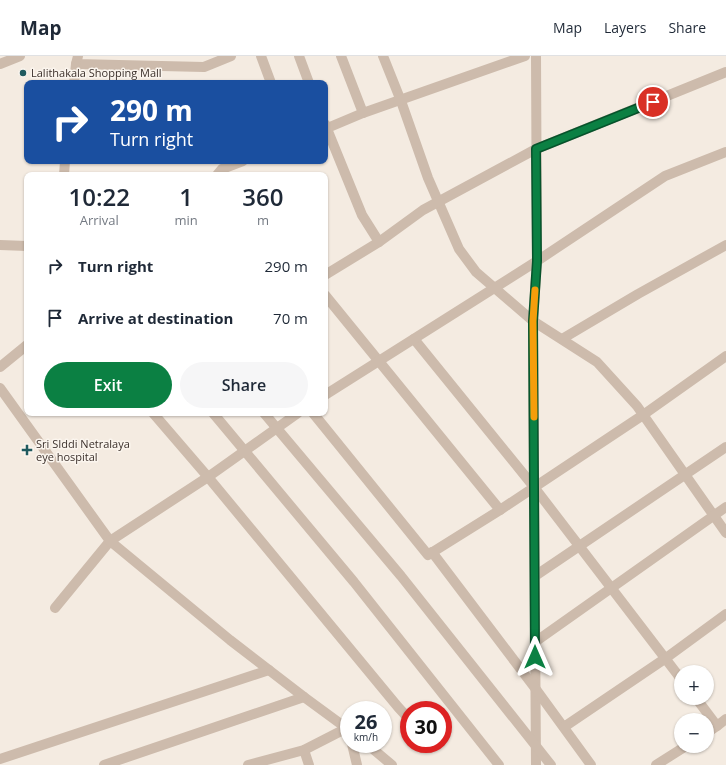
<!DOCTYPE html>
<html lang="en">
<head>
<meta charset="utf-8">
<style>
	:root { --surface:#fff; --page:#f6f6f7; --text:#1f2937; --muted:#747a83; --line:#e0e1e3; --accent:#0b8043 }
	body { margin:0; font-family:"Open Sans",sans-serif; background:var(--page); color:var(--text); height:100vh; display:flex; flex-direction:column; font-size:15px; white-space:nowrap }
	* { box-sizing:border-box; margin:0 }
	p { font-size:13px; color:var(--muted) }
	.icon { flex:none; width:22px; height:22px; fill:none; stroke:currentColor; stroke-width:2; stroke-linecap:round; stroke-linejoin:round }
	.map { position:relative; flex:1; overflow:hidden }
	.side { position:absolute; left:24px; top:116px; width:304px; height:244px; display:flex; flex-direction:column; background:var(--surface); border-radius:8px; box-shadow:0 1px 3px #0004 }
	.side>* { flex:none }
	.guide { position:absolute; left:24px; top:24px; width:304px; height:84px; border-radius:8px; box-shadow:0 1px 3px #0004; background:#1a4fa0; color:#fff; overflow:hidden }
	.fabs { position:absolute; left:674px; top:609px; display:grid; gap:8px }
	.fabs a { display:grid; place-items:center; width:40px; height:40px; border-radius:50%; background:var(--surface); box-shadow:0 1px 3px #0004; font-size:20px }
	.speed { position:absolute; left:340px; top:645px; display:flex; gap:8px; font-size:20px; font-weight:700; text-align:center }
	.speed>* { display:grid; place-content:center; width:52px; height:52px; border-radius:50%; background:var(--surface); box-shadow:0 1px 3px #0004; line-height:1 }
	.speed small { font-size:10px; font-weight:400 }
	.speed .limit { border:6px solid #d22; background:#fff; color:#111 }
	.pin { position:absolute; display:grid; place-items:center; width:34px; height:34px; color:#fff; margin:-17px; border:2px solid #fff; border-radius:50%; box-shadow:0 1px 4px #0007 }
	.me { position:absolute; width:44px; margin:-22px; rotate:0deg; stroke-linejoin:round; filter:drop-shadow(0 0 3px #0008) }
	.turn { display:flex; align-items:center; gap:14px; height:84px; padding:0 20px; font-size:18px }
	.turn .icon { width:52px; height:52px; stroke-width:2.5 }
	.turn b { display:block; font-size:28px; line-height:34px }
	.eta { display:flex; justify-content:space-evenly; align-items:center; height:68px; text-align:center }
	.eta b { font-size:24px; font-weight:600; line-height:28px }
	.cta { display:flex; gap:8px; margin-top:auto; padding:8px 20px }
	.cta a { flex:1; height:46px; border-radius:24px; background:var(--accent); color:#fff; font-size:16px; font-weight:600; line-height:46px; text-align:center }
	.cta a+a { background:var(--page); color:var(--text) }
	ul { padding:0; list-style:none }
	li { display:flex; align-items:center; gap:12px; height:52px; padding:0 20px }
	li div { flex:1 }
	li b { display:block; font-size:15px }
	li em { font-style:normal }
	header { display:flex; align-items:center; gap:24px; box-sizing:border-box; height:56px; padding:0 20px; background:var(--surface); border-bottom:1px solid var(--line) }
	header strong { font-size:19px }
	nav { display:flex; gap:22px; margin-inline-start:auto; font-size:14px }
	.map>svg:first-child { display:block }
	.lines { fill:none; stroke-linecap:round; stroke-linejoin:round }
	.minor { stroke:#cdbbac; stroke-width:10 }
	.route-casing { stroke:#07532c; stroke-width:10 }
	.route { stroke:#0b8043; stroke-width:7 }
	.slow { stroke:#f59e0b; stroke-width:7 }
	.poi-dot { fill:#1f5a5e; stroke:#fbf5ee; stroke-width:1.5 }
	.labels { text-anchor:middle; stroke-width:3; stroke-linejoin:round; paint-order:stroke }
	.poi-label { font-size:11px; fill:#3b302b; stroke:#fbf5ee; text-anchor:start }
</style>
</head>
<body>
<header>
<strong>Map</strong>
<nav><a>Map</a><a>Layers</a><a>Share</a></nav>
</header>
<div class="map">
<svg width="726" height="709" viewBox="0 0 726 709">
	<rect width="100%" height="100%" fill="#f4ebe1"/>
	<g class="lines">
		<!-- minor -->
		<g class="minor">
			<path d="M78,0L76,8L204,11L231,0"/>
			<path d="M261,0L271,27"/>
			<path d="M299,0L309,27"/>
			<path d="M341,0L363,57"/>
			<path d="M383,0L401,45L428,122L459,193L476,216L533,265L597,306L637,350L726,477"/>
			<path d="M536,0L537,205L533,265L536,709"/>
			<path d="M0,8L20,0"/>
			<path d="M74,27L76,8"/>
			<path d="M325,68L362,159L379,186"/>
			<path d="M325,73L363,57L525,0"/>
			<path d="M64,119L65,105"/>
			<path d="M217,119L222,113L243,105"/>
			<path d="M0,189L27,190"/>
			<path d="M325,219L379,186L423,154L536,93L726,16"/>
			<path d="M325,239L500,454"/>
			<path d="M414,283L534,431L681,623"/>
			<path d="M562,283L638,238L726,189"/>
			<path d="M0,311L27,289"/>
			<path d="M0,332L110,485L55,552"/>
			<path d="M325,339L537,205L665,120L726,96"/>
			<path d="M153,357L208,421L398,651L409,663"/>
			<path d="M213,357L354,526L499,709"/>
			<path d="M264,357L401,520L551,709"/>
			<path d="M298,357L208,421L110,485L230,584L304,641L349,674"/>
			<path d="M313,357L428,499L500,454L643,359L726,300"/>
			<path d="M432,496L535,632L591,709"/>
			<path d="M535,520L726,391"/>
			<path d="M535,586L726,451"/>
			<path d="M696,642L717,670L726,663"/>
			<path d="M564,671L666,602L726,558"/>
			<path d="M707,677L717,670"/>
			<path d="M352,688L357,709"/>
			<path d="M367,688L392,709"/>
			<path d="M304,694L309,709"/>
			<path d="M0,703L269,614"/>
			<path d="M104,709L304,641"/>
			<path d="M248,709L304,694L347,672L348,677"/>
			<path d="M656,709L686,690"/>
		</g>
	</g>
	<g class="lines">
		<!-- route casing -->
		<g class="route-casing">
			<path id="route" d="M535,601L533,265L537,205L536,93L653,46"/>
		</g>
		<!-- route -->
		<use href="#route" class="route"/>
		<!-- slow -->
		<path class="slow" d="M534,361L533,265L535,234"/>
	</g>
	<!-- markers -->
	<g class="poi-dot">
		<circle cx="23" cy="17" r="4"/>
		<path d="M25 388h4v4h4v4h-4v4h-4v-4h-4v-4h4z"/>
	</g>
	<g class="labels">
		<!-- poi labels -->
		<g class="poi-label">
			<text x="31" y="21">Lalithakala Shopping Mall</text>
			<text x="36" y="392">Sri SIddi Netralaya<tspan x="36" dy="13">eye hospital</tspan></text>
		</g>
	</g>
</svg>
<div class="fabs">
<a>+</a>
<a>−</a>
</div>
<div class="speed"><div>26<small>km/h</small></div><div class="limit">30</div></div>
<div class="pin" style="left:653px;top:46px;background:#d93025"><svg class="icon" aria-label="arrive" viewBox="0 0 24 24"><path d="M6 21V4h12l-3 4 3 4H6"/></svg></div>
<svg class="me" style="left:535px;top:601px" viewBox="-20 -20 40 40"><path d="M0-17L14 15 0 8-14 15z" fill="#0b8043" stroke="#fff" stroke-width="4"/></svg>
<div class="guide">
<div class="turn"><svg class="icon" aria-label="right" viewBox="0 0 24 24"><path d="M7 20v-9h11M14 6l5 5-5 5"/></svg><div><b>290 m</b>Turn right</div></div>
</div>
<section class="side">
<div class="eta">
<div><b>10:22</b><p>Arrival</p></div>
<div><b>1</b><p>min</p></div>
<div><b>360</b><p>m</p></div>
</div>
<ul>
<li><svg class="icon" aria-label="right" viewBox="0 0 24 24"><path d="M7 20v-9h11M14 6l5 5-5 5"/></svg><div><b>Turn right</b></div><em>290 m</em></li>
<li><svg class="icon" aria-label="arrive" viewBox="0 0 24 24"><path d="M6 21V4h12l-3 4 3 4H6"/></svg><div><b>Arrive at destination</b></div><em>70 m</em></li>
</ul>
<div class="cta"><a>Exit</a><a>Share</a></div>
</section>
</div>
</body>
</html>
